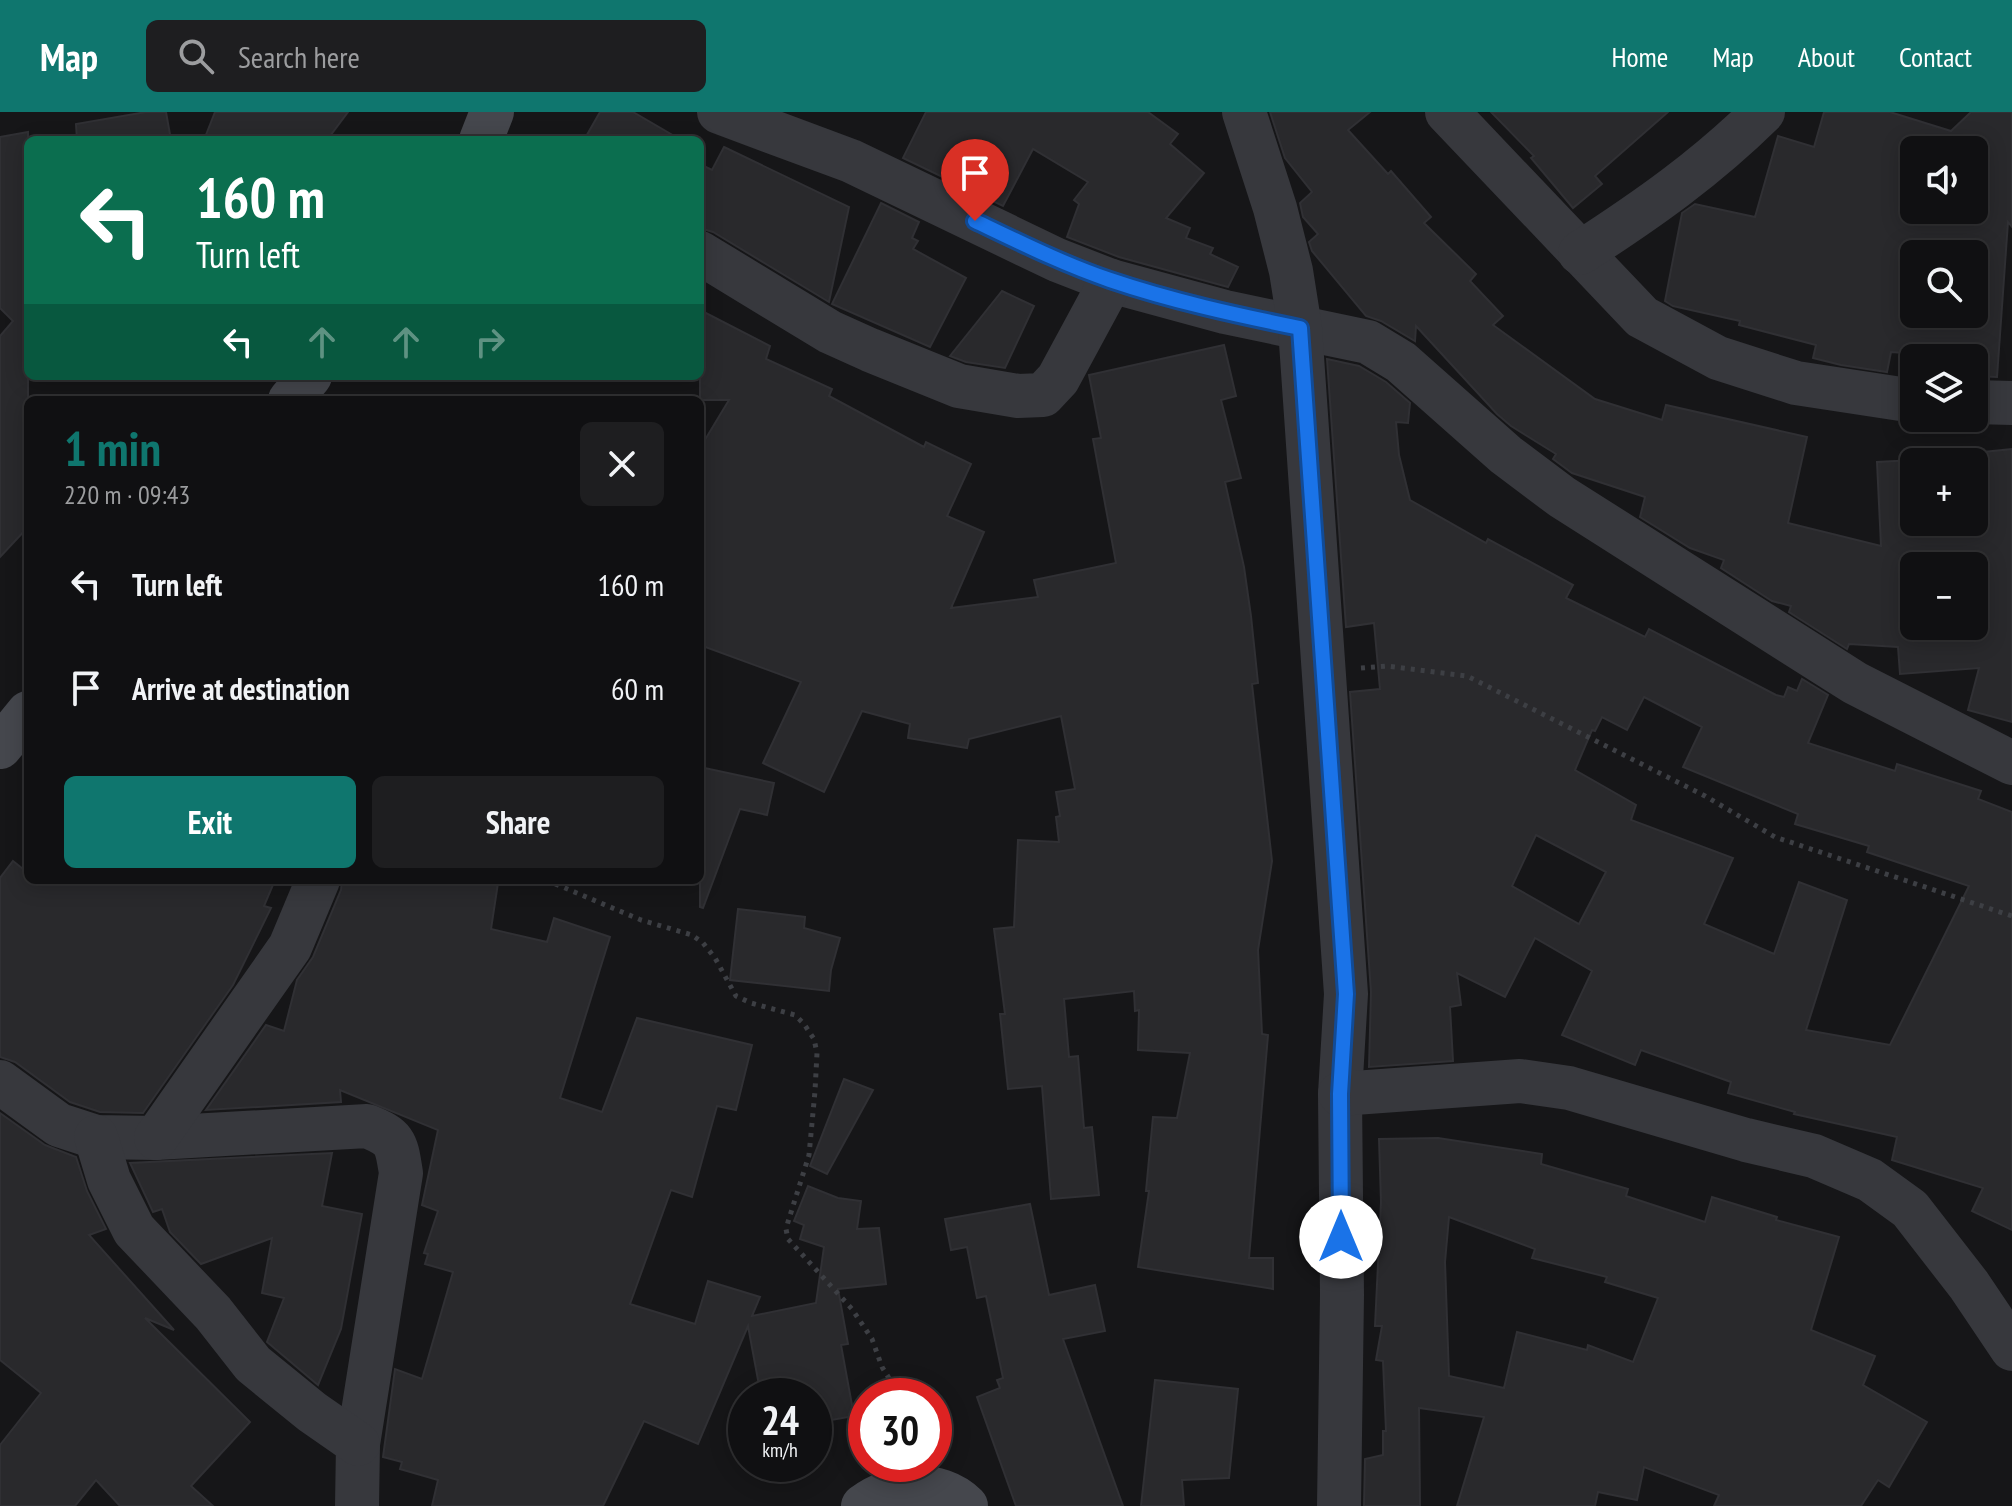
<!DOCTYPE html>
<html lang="en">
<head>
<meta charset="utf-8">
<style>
	:root { --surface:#101012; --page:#1e1e20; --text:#f1f3f6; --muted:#9c9d9f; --line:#303032; --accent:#0f766e }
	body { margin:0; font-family:"PT Sans Narrow",sans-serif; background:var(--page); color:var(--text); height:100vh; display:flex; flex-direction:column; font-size:30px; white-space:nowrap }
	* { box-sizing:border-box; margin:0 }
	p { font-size:26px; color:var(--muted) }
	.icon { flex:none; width:44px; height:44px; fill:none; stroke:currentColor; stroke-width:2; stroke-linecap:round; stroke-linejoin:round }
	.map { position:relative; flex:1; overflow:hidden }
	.panel { position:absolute; left:24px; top:284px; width:680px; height:488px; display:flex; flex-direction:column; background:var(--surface); border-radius:12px; box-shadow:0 4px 20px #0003,0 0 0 2px var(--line) }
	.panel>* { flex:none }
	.hud { position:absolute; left:24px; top:24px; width:680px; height:244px; border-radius:12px; box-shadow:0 4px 20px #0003,0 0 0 2px var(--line); background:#0b6e4f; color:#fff; overflow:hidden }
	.controls { position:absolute; left:1900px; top:24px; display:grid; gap:16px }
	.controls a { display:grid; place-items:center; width:88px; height:88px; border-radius:12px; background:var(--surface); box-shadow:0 4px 20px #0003,0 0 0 2px var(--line); font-size:40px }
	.speed { position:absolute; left:728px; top:1266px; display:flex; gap:16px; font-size:40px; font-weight:700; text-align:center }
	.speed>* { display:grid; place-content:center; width:104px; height:104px; border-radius:50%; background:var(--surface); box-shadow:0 4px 20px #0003,0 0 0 2px var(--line); line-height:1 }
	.speed small { font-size:20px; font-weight:400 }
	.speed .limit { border:12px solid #d22; background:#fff; color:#111 }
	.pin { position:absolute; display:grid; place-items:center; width:68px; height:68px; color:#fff; margin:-82px -34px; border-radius:50% 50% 50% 0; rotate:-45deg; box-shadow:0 0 8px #0007 }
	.pin .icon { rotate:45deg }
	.me { position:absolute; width:88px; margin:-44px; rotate:0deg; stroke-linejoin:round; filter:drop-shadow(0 0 6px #0008) }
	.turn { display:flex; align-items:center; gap:28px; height:168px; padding:0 40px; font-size:36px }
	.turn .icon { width:104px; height:104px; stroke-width:2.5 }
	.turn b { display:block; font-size:56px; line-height:68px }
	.lanes { display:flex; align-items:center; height:76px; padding:0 40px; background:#0003; justify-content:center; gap:40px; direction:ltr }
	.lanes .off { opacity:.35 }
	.round { display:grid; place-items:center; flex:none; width:84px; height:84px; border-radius:12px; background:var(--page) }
	.summary { display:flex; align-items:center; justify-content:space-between; height:136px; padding:0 40px }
	h1 { font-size:48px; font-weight:700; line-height:60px; color:var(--accent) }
	.action { display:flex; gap:16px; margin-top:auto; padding:16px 40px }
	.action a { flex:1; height:92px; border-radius:12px; background:var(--accent); color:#fff; font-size:32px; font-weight:700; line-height:92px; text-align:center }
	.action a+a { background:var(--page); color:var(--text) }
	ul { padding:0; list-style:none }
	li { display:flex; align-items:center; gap:24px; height:104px; padding:0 40px }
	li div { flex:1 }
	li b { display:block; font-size:30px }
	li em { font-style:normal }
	header { display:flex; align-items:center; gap:48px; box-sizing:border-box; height:112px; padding:0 40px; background:var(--accent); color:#fff }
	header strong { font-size:38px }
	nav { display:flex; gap:44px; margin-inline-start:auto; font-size:28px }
	.search { width:560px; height:72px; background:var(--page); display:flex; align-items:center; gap:20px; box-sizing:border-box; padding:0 28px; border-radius:12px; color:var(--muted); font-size:30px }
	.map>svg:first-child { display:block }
	.building { fill:#29292c; stroke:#303034; stroke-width:2; fill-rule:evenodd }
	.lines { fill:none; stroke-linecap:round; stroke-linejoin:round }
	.path { stroke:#3d3f44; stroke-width:5; stroke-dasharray:4 6; stroke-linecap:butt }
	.minor { stroke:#37383d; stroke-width:44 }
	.secondary { stroke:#45474d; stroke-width:44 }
	.route-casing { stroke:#114b97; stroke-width:20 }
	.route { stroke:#1a73e8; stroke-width:14 }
</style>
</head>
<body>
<header>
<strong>Map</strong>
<div class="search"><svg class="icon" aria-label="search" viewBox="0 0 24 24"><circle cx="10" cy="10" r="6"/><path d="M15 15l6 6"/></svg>Search here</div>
<nav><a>Home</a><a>Map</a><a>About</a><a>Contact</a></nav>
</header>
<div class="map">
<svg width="2012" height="1394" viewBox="0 0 2012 1394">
	<rect width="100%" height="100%" fill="#161618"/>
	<!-- building -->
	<g class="building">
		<path d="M146,0H166L171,28H77L76,12Z"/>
		<path d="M215,0H348L327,28H204Z"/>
		<path d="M600,0H633L681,28H584Z"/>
		<path d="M926,0H1148L1178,22L1170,32L1204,61L1166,106L1190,116L1186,126L1213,136L1210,142L1238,155L1228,175L1119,145L1067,125L1079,92L1074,88L1088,70L1033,37L1003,94L903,46Z"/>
		<path d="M1270,0H1370L1348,18L1388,62L1391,59L1431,105L1424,111L1476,162L1470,169L1503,204L1493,213L1595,287L1662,308L1666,293L1807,325L1788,411L1881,434L1877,350L1914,348V410H1974V341L2012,337V610L1968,598L1979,556L1900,562L1898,535L1849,532L1847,537L1789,500L1791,494L1772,489L1721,456L1724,448L1690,436L1640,405L1645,385L1572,361L1553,347L1556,342L1511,314L1497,302L1416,214L1415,229L1381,209L1366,204L1312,139L1309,130L1318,122L1303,105L1300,91L1312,80L1285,46ZM1971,452L1974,454V514H1914V454Z"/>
		<path d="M1491,0H1668L1595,64L1602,72L1573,96L1531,46L1534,44Z"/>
		<path d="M1824,0H1890L1951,19L1971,0H2012V115L2008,110L1997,265L1974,264V246L1891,240L1887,260L1841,253L1813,246L1816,233L1739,213L1740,209L1673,194L1665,189L1682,101L1695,92L1755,105L1778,24L1814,35ZM1914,38H1974V98H1914ZM1974,138V202H1914V142Z"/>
		<path d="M28,20V415L0,445V224L13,209L0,196V25Z"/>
		<path d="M724,35L849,95L829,190L713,120L700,116V52L712,58Z"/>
		<path d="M881,91L919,110L912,126L918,129L913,137L966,166L930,235L832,192Z"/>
		<path d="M1002,179L1034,194L1005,256L966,250L950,244Z"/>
		<path d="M700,198L770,234L766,247L832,277L829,284L924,335L926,330L971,352L947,404L984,420L951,496L1038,485L1034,468L1116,451L1093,327L1101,326L1089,263L1224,233L1236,284L1221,288L1241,366L1225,370L1244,455L1251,504L1258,571L1252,572L1272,749L1258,838L1262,922L1268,923L1249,1146H1273V1177L1138,1155L1149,1079H1146L1153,1005L1177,1006L1190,941L1138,938L1139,898L1135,899L1134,879L1064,887L1069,945L1078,944L1084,1016L1092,1015L1099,1083L1051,1087L1042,974L1008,977L1000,902H1005L994,817L1014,815L1018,728L1059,730L1056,705L1060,704L1056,680L1075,677L1061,604L969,627L967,636L908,626L910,612L862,599L824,680L763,651L801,570L700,533V336L729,288H700Z"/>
		<path d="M1327,247L1359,254L1386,270L1410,291L1408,311L1396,310L1399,343L1410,388L1486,431L1488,427L1573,473L1566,486L1645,525L1649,517L1776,583L1784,585L1788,575L1797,579L1802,567L1828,583L1808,631L1895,659L1897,652L1981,679L1978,687L2012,700V1118L1972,1099L1983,1076L1892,1048L1897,1025L1794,1002L1795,1000L1728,981L1731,970L1641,938L1635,953L1562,923L1592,859L1535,826L1505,885L1457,861L1461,893L1450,895L1453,949L1369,955L1371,880L1350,580L1380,577L1374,511L1346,515ZM1644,585L1702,615L1683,655L1798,702L1795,712L1869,734L1867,740L1969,774L1890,933L1806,918L1847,788L1799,770L1774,842L1704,812L1733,746L1631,708L1636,693L1575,658L1592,618L1595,619L1602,605L1627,618ZM1536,723L1606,760L1579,812L1512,774Z"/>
		<path d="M700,655L774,671L767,703L740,697L703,796L700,795Z"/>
		<path d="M13,749L28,761V768H275L264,794L271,796L233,873L143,1001L100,1000L70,990L15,950L0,945V766Z"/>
		<path d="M342,768H480L498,771L491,817L547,830L554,806L610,825L560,986L602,1000L637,906L752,933L736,998L717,994L692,1085L671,1078L630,1192L695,1212L708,1169L760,1185L752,1204L816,1191L824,1135L800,1127L804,1113L794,1109L808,1074L838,1086L861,1089L857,1117L879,1116L886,1172L838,1177L848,1232L841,1233L854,1304L814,1311V1284H761L748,1214L698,1332L644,1309L603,1394H432L438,1368L400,1357L402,1350L383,1345L395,1257L422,1267L453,1160L425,1152L428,1142L424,1141L438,1099L422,1093L438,1018L340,978L341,990L206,998L266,913L284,919L297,868L313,845L341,778Z"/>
		<path d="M738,797L805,805L804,816L840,826L831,858L829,879L730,868Z"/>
		<path d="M844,967L873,978L827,1062L810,1054Z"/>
		<path d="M0,1001L45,1033L76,1045L87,1079L106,1117L89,1123L174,1218L145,1206L250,1310L191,1374L213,1394H120L96,1368L75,1394H0V1333L41,1281L0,1248Z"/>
		<path d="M1438,1026L1542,1042L1541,1052L1628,1077L1626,1084L1705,1110L1712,1085L1777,1105L1776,1108L1839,1125L1811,1218L1875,1244L1863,1273L1927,1310L1889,1375L1878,1368L1861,1394H1714L1719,1383L1644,1355L1637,1388L1598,1380L1595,1394H1457L1484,1305L1419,1296L1420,1394H1364L1365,1347L1383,1343V1319H1386L1383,1249L1376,1248L1382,1214H1375L1381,1090L1379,1027ZM1449,1105L1535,1137L1532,1146L1607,1165L1605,1170L1658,1186L1633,1250L1588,1233L1587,1238L1517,1220L1504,1276L1449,1264L1445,1150Z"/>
		<path d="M332,1041L322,1094L362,1102L341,1217L318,1273L267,1230L284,1186L262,1181L272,1126L201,1152L170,1120L162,1097L153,1100L130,1051Z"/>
		<path d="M1030,1092L1049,1183L1095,1173L1105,1219L1063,1227L1123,1394H1016L977,1285L1000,1276L997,1268L1003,1266L986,1184L977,1186L967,1135L951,1138L945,1107Z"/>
		<path d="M1155,1268L1238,1277L1229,1366L1182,1368L1184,1394H1141Z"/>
	</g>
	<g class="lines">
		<!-- path -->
		<g class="path">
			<path d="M1361,556L1387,554L1467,564L1705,684L1775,725L2012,804"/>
			<path d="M546,768L641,808L692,823L703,831L715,846L736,884L751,891L795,903L804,912L814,927L817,941L815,979L809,1043L788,1110L786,1117L788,1127L852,1197L872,1227L882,1255L900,1284"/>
		</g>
		<!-- minor -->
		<g class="minor">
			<path d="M719,0L851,49L1057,148L1111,169L1225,200L1368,230L1401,250L1506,343L1562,385L1855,571L2012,651"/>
			<path d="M1244,0L1275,96L1291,159L1300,216L1346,882L1340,982L1342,1183L1339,1394"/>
			<path d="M1447,0L1642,205L1718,246L1796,271L1914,289"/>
			<path d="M700,141L830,220L870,238L959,274L1018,284L1043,283L1058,267L1111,169"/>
			<path d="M1580,141C1648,97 1705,57 1763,0"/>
			<path d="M1974,290L2012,291"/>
			<path d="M0,970L59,1013L96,1025L156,1026L367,1014C397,1026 396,1031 401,1061L358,1332L357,1394"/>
			<path d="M1340,982L1520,969L1569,976L1746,1028L1814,1044L1870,1068L1910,1097L1969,1173L2012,1237"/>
			<path d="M96,1025L109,1068L134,1118L213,1201L253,1252L312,1300L358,1332"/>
			<path d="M156,1026L290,835L318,768"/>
		</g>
		<!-- secondary -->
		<g class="secondary">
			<path d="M481,28L492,0"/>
			<path d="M290,288L310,264"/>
			<path d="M0,635L28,601"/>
			<path d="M863,1394C892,1372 939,1367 966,1394"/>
		</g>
	</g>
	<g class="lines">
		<!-- route casing -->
		<g class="route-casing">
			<path id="route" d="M975,109C1019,130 1063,152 1110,168C1172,189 1236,203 1300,216L1346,882L1340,982L1341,1125"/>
		</g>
		<!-- route -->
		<use href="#route" class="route"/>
	</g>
</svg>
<div class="controls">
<a><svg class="icon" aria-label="sound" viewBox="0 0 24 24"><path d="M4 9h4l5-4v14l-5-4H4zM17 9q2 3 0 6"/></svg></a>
<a><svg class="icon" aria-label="search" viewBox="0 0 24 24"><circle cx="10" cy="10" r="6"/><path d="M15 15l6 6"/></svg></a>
<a><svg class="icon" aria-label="layers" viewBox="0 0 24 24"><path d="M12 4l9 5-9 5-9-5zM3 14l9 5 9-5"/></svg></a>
<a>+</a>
<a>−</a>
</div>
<div class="speed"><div>24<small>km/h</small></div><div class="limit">30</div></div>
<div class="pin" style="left:975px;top:109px;background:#d93025"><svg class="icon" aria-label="arrive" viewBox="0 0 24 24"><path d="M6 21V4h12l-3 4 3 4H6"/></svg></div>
<svg class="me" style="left:1341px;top:1125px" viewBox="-20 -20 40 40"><circle r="19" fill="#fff"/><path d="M0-13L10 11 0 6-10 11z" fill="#1a73e8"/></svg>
<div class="hud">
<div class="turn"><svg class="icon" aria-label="left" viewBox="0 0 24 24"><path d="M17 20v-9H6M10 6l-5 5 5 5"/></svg><div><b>160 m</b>Turn left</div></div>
<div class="lanes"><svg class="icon" aria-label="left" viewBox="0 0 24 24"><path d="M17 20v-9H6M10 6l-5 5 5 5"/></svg><svg class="icon off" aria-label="ahead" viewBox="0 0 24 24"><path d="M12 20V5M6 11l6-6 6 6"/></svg><svg class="icon off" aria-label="ahead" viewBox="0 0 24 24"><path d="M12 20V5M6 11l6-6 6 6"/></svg><svg class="icon off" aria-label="right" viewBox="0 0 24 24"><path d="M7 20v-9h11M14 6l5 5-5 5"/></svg></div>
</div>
<section class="panel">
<div class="summary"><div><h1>1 min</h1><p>220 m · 09:43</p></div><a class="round"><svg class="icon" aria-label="close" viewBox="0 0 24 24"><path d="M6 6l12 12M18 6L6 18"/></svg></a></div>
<ul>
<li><svg class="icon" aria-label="left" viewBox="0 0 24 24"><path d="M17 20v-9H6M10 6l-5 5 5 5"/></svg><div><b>Turn left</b></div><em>160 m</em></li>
<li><svg class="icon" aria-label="arrive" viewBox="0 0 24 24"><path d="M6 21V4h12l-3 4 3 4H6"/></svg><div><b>Arrive at destination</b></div><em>60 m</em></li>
</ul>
<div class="action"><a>Exit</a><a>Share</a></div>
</section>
</div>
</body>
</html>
